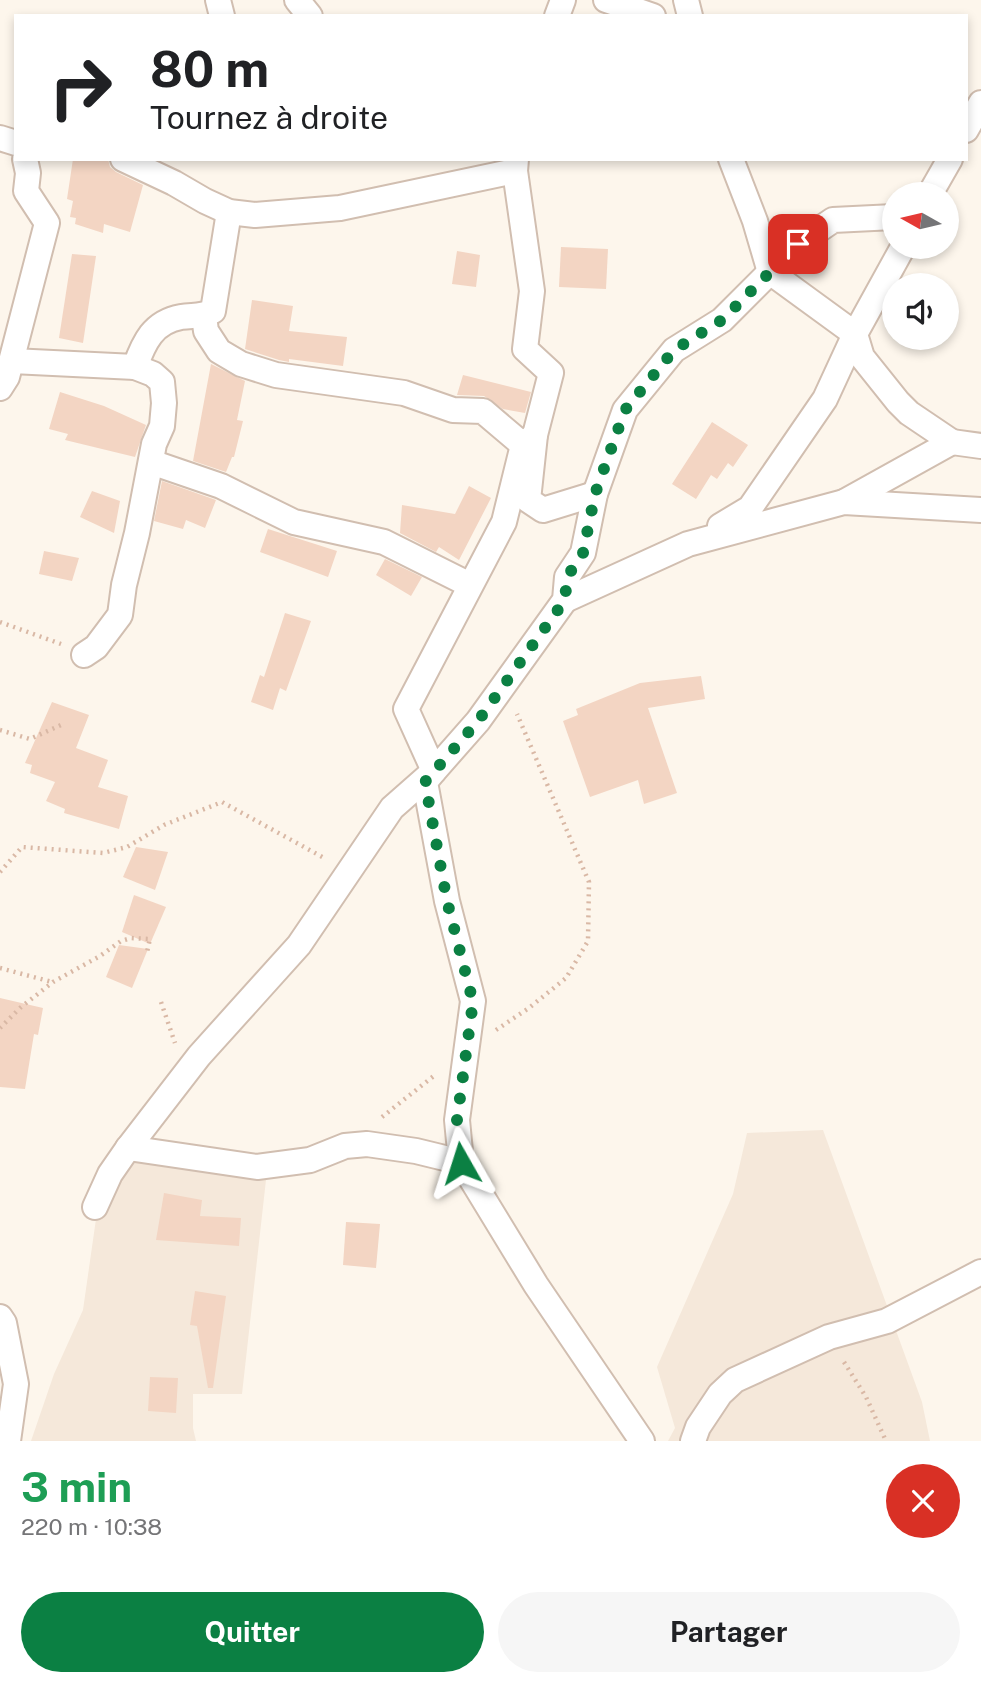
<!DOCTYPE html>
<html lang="fr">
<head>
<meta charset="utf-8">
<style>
	:root { --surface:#fff; --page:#f6f6f6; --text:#202124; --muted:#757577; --accent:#0b8043 }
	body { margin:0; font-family:"Public Sans",sans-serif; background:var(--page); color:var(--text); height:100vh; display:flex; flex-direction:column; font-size:26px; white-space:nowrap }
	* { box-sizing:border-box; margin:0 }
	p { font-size:23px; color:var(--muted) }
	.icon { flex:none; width:38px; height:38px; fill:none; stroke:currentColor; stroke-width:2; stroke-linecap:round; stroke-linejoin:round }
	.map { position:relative; height:1441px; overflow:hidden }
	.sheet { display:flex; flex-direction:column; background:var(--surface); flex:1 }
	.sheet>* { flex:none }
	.top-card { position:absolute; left:14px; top:14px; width:954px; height:147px; border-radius:0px; box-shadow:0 4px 10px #0003; background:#fff; color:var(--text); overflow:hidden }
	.needle { width:46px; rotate:278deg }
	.buttons { position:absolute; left:882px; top:182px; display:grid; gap:14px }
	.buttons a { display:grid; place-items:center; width:77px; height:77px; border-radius:50%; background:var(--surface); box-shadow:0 4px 10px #0003; font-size:35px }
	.pin { position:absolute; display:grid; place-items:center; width:60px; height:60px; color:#fff; margin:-30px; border-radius:14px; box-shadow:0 4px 10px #0006 }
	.me { position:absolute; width:77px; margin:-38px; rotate:354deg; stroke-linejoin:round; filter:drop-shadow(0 0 5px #0008) }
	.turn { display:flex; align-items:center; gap:24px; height:147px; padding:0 21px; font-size:32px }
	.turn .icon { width:91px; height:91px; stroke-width:2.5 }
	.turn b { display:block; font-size:49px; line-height:60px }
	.round { display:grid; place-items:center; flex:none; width:74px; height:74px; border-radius:37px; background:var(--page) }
	.headline { display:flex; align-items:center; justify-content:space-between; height:119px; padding:0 21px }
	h1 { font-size:42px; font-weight:700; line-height:52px; color:#1e9e55 }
	.action { display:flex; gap:14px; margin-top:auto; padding:14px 21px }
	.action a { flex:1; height:80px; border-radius:42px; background:var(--accent); color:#fff; font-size:28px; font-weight:700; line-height:80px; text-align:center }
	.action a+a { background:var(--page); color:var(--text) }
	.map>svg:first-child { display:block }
	.residential { fill:#f5e8da }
	.building { fill:#f3d5c3 }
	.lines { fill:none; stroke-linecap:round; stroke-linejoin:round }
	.street-casing { stroke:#d1beb0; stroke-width:28 }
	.path { stroke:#d9b8a5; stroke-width:4.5; stroke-dasharray:2 5; stroke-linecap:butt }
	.street { stroke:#fff; stroke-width:24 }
	.route { stroke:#0b8043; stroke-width:12; stroke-dasharray:0 21.6 }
</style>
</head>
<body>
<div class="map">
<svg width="981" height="1441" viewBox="0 0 981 1441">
	<rect width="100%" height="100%" fill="#fdf6ec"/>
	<!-- residential -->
	<g class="residential">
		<path d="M823,1130L922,1402L930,1441H668L675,1428L657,1367L733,1194L747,1133Z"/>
		<path d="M137,1150L268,1162L242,1394H193V1428L196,1441H31L54,1374L83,1310L97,1212Z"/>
	</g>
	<!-- building -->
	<g class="building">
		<path d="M73,159H108L110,167L116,172L143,185L130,232L104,224L103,233L75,224L76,218L70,217L73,201L67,199Z"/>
		<path d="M561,247L608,249L606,289L559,287Z"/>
		<path d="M457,251L480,255L476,287L452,284Z"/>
		<path d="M72,254L96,256L83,343L59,338Z"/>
		<path d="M252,300L293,306L289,331L347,337L343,366L289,359V362L279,360L245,349Z"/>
		<path d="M211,364L245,381L237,420L243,421L234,457H232L226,472L193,461Z"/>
		<path d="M463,375L531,392L525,413L503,409L484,396L457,395Z"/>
		<path d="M60,392L104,406L146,425L135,457L65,440L68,434L49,429Z"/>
		<path d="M712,422L748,445L733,467L728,463L717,479L711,475L696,499L672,484Z"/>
		<path d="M162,481L216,500L205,528L186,520L183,529L154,521Z"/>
		<path d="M469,486L491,498L459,560L439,547L436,552L400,533L402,505L455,514Z"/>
		<path d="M92,491L120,501L114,533L80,517Z"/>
		<path d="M268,529L337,551L328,577L260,552Z"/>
		<path d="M44,551L79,558L72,581L39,574Z"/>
		<path d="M385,559L422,577L411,596L376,575Z"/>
		<path d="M285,613L311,621L286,691L280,688L273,710L251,702L260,675L264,677Z"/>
		<path d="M701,676L705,699L648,708L677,793L644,804L638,780L590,797L563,721L578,715L576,709L640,683Z"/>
		<path d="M52,702L89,715L76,748L108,760L98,787L128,796L119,829L64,813L65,809L46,801L55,782L30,773L32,765L25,763Z"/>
		<path d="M136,847L168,852L155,890L123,877Z"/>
		<path d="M134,895L166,907L150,944L122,932Z"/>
		<path d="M119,945L148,949L132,988L106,977Z"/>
		<path d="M0,998L43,1008L38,1035L34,1034L25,1089L0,1087Z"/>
		<path d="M164,1193L202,1200L200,1216L241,1218L239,1246L156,1240Z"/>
		<path d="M346,1222L380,1224L376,1268L343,1265Z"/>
		<path d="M195,1291L226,1296L213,1388H208L197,1326L190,1325Z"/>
		<path d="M150,1377L178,1378L176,1413L148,1411Z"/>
	</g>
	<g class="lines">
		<!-- street casing -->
		<g class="street-casing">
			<g id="street">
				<path d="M218,0L222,16"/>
				<path d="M297,0L310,16"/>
				<path d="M606,0L653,16"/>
				<path d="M686,0L690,16"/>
				<path d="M557,16L563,0"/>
				<path d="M966,130L981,103"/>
				<path d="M0,138L16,143"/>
				<path d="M123,159L174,183L205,201L229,212L255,215L340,208L515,171"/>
				<path d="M516,159L515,171L532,291L525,349L551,373L535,435L528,500L543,510L595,494"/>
				<path d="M731,159L755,221L770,272L855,334L862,357L898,402L909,413L952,442L844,502"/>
				<path d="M930,194L950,159"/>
				<path d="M204,316L206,331L219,351L241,364L276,375L404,393L453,410L483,411L523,445"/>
				<path d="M12,361L135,367C144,342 153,322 181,317C193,315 202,317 213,311L229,212"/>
				<path d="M0,388L7,377L47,223L26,191L28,173L25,159"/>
				<path d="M535,435L523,445L504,522L406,709L434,771L425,782L447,901L473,1001L457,1120L461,1162L536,1285L642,1441"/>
				<path d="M952,442L981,446"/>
				<path d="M151,462L221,486L294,522L384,542L470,585"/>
				<path d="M720,526L750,508L825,399L855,334L903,247"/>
				<path d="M565,600L688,544L844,502L981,510"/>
				<path d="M84,655L96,647L120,615L124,585L137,533L154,444L162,426L164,403L162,382L153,374L135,367"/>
				<path d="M128,1148L257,1167L310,1160L345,1146L367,1144L416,1151L461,1162"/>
				<path d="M95,1207L110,1174L128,1148L199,1056L299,945L392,808L434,771L478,721L565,600L567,577L583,553L595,494L625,410L674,350L722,320L798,244L833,220L894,217"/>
				<path d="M0,1317L4,1323L16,1384L8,1441"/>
				<path d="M693,1441L698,1427L720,1394L735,1380L829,1337L887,1321L981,1272"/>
			</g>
		</g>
		<!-- path -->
		<g class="path">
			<path d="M0,622L61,644"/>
			<path d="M0,730L30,739L61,725"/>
			<path d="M0,872L22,847L103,853L127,847L164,825L222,802L326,859"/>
			<path d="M0,968L52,982"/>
			<path d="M161,1002L175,1043"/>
			<path d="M0,1028L20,1008L53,982L100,956L121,941L131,938L150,939L147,952"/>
			<path d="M496,1030L529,1008L566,978L588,941L589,882L517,714"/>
			<path d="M382,1117L435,1075"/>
			<path d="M844,1362L866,1397L886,1441"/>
		</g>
		<!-- street -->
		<use href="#street" class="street"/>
	</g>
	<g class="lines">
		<!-- route -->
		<path class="route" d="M461,1163L457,1120L473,1002L447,901L425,782L478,721L565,600L567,577L583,553L595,494L625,410L674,350L722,320L798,244"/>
	</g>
</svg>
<div class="buttons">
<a><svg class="needle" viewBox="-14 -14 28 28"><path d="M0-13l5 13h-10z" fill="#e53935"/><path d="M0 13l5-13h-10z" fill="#757577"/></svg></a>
<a><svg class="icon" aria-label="sound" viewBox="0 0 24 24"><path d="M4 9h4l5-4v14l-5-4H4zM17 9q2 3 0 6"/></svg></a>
</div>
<div class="pin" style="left:798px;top:244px;background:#d93025"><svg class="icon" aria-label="arrive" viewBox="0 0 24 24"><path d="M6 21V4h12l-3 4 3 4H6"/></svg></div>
<svg class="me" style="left:461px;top:1163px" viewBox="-20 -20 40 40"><path d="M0-17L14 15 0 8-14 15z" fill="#0b8043" stroke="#fff" stroke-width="4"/></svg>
<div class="top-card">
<div class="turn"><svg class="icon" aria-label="right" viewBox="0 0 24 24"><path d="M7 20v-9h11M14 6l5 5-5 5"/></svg><div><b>80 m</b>Tournez à droite</div></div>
</div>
</div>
<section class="sheet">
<div class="headline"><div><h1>3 min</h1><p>220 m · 10:38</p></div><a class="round" style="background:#d93025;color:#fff"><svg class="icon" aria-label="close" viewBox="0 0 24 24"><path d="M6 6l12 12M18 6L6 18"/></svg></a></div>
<div class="action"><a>Quitter</a><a>Partager</a></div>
</section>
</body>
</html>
